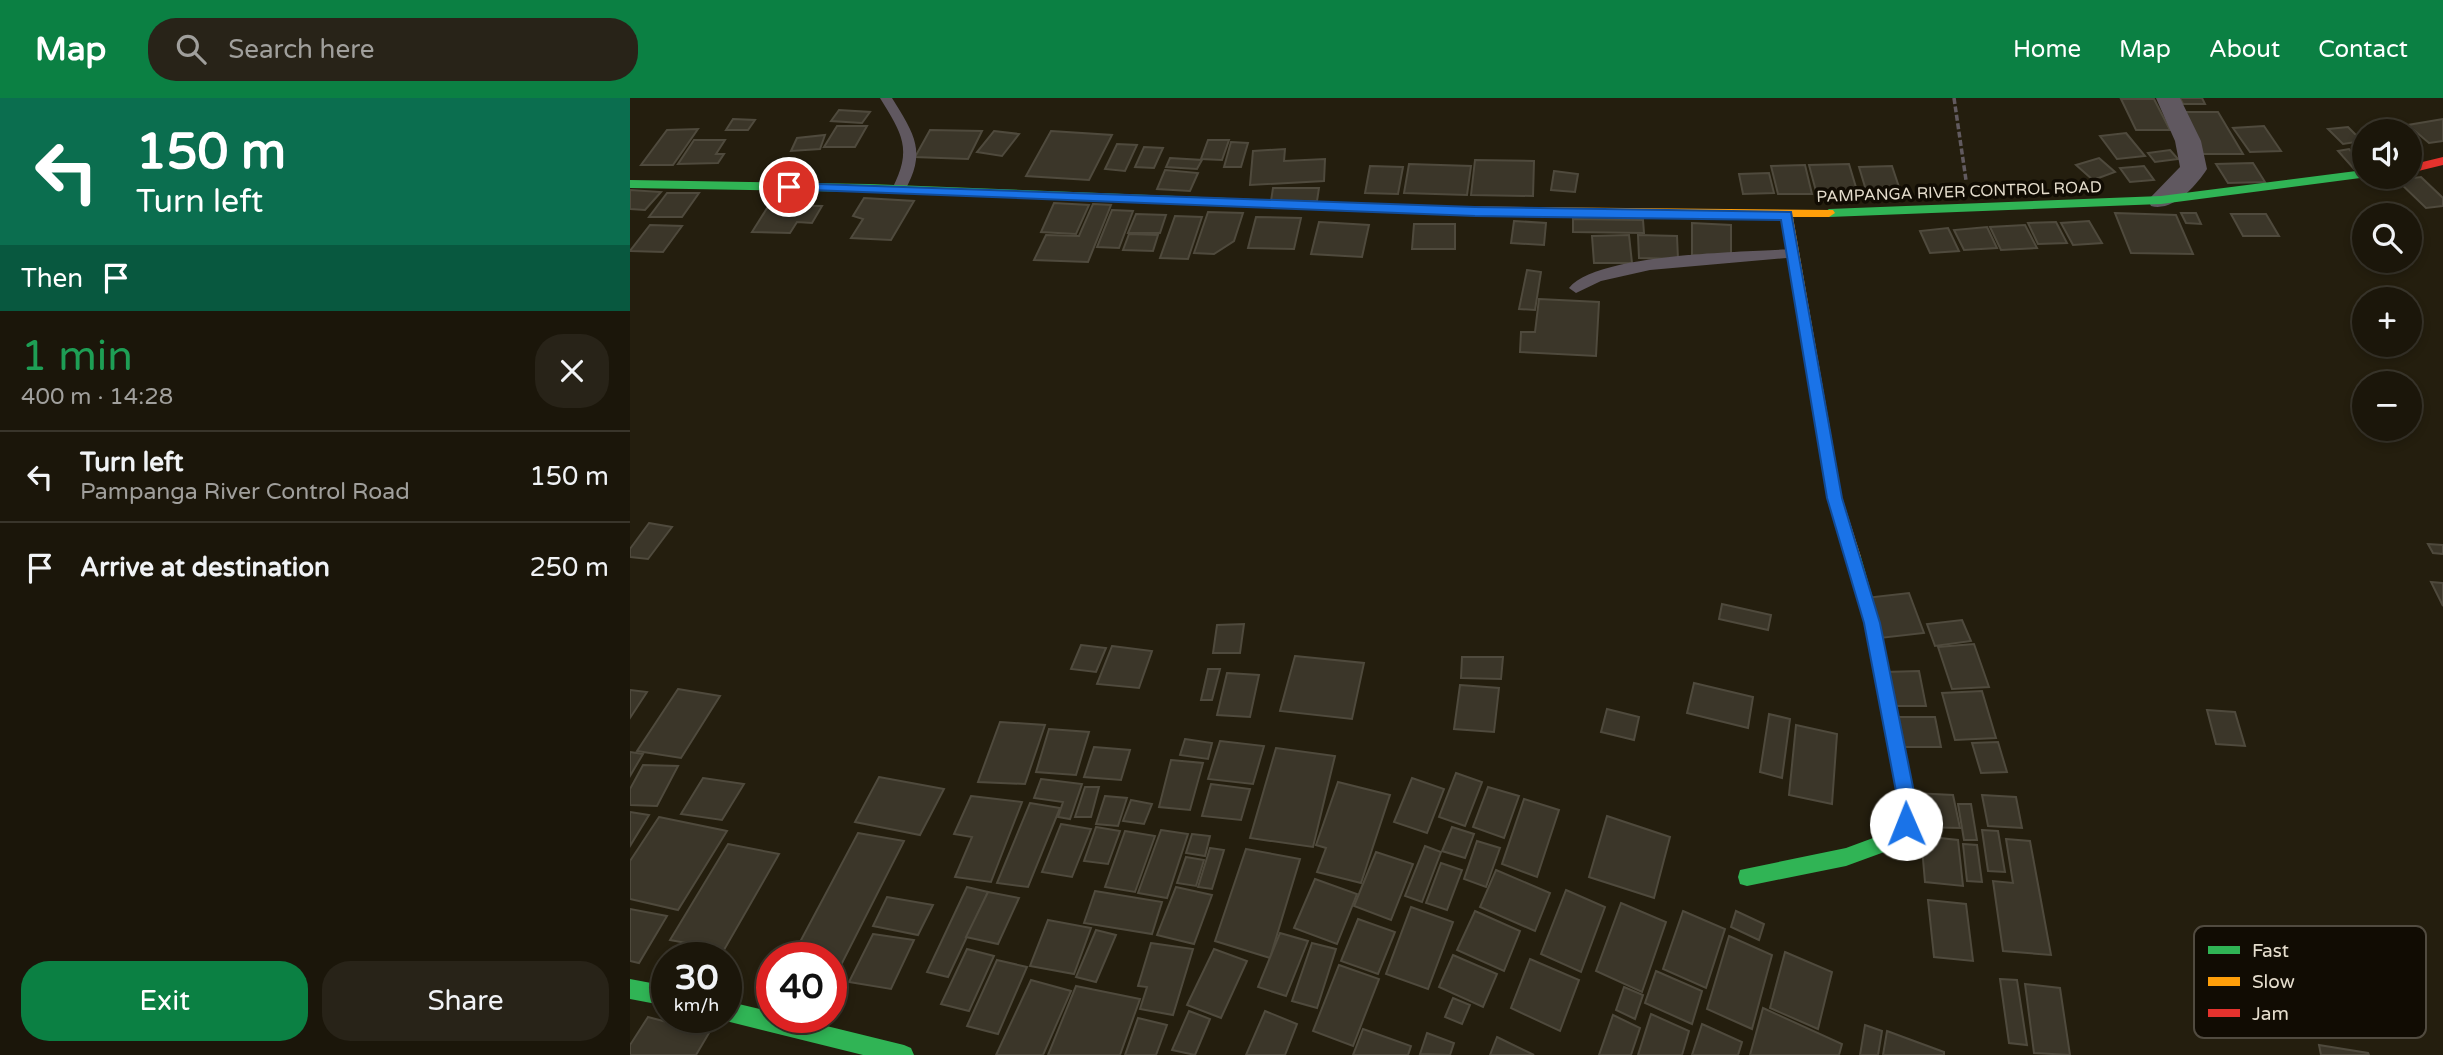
<!DOCTYPE html>
<html lang="en">
<head>
<meta charset="utf-8">
<style>
	:root { --surface:#1b160a; --page:#282318; --text:#f1f3f6; --muted:#a09f9c; --line:#39352b; --accent:#0b8043 }
	body { margin:0; font-family:"Varela Round",sans-serif; background:var(--page); color:var(--text); height:100vh; display:flex; flex-direction:column; font-size:26px; white-space:nowrap }
	* { box-sizing:border-box; margin:0 }
	p { font-size:23px; color:var(--muted) }
	.icon { flex:none; width:38px; height:38px; fill:none; stroke:currentColor; stroke-width:2; stroke-linecap:round; stroke-linejoin:round }
	.map { position:relative; flex:1; overflow:hidden }
	.drawer { display:flex; flex-direction:column; background:var(--surface); width:630px }
	.drawer>* { flex:none }
	.hud { background:#0b6e4f; color:#fff; overflow:hidden }
	.controls { position:absolute; left:1722px; top:21px; display:grid; gap:14px }
	.controls a { display:grid; place-items:center; width:70px; height:70px; border-radius:50%; background:var(--surface); box-shadow:0 4px 10px #0003,0 0 0 2px var(--line); font-size:35px }
	.speed { position:absolute; left:21px; top:844px; display:flex; gap:14px; font-size:35px; font-weight:700; text-align:center }
	.speed>* { display:grid; place-content:center; width:91px; height:91px; border-radius:50%; background:var(--surface); box-shadow:0 4px 10px #0003,0 0 0 2px var(--line); line-height:1 }
	.speed small { font-size:18px; font-weight:400 }
	.speed .limit { border:10px solid #d22; background:#fff; color:#111 }
	.pin { position:absolute; display:grid; place-items:center; width:60px; height:60px; color:#fff; margin:-30px; border:4px solid #fff; border-radius:50%; box-shadow:0 2px 7px #0007 }
	.me { position:absolute; width:77px; margin:-38px; rotate:359deg; stroke-linejoin:round; filter:drop-shadow(0 0 5px #0008) }
	.turn { display:flex; align-items:center; gap:24px; height:147px; padding:0 21px; font-size:32px }
	.turn .icon { width:91px; height:91px; stroke-width:2.5 }
	.turn b { display:block; font-size:49px; line-height:60px }
	.then { display:flex; align-items:center; height:66px; padding:0 21px; background:#0003; gap:14px; font-size:26px }
	.round { display:grid; place-items:center; flex:none; width:74px; height:74px; border-radius:28px; background:var(--page) }
	.summary { display:flex; align-items:center; justify-content:space-between; height:119px; padding:0 21px }
	h1 { font-size:42px; font-weight:600; line-height:52px; color:#1e9e55 }
	.action { display:flex; gap:14px; margin-top:auto; padding:14px 21px }
	.action a { flex:1; height:80px; border-radius:28px; background:var(--accent); color:#fff; font-size:28px; font-weight:600; line-height:80px; text-align:center }
	.action a+a { background:var(--page); color:var(--text) }
	ul { padding:0; list-style:none }
	li { display:flex; align-items:center; gap:21px; height:91px; padding:0 21px; border-top:2px solid var(--line) }
	li div { flex:1 }
	li b { display:block; font-size:26px }
	li em { font-style:normal }
	header { display:flex; align-items:center; gap:42px; box-sizing:border-box; height:98px; padding:0 35px; background:var(--accent); color:#fff }
	header strong { font-size:33px }
	nav { display:flex; gap:38px; margin-inline-start:auto; font-size:24px }
	.search { width:490px; height:63px; background:var(--page); display:flex; align-items:center; gap:18px; box-sizing:border-box; padding:0 24px; border-radius:28px; color:var(--muted); font-size:26px }
	main { display:flex; flex:1; min-height:0 }
	.map>svg:first-child { display:block }
	.building { fill:#3b3629; stroke:#4f4a3d; stroke-width:2 }
	.lines { fill:none; stroke-linecap:round; stroke-linejoin:round }
	.path { stroke:#615a5f; stroke-width:3.5; stroke-dasharray:6 2.5; stroke-linecap:butt }
	.lane { fill:#605860; fill-rule:evenodd }
	.street { fill:#605860; fill-rule:evenodd }
	.fast { fill:#30b455; fill-rule:evenodd }
	.slow { fill:#ff9f0a; fill-rule:evenodd }
	.jam { fill:#e5322d; fill-rule:evenodd }
	.route { fill:#1a73e8; stroke:#114b97; stroke-width:2 }
	.labels { text-anchor:middle; stroke-width:7; stroke-linejoin:round; paint-order:stroke }
	.far-street-label { font-size:16px; fill:#e5ddcd; stroke:#110c03 }
	.key { fill:#110c03; stroke:#514b40; stroke-width:2 }
	.key-label { font-size:19px; fill:#e5ddcd }
</style>
</head>
<body>
<header>
<strong>Map</strong>
<div class="search"><svg class="icon" aria-label="search" viewBox="0 0 24 24"><circle cx="10" cy="10" r="6"/><path d="M15 15l6 6"/></svg>Search here</div>
<nav><a>Home</a><a>Map</a><a>About</a><a>Contact</a></nav>
</header>
<main>
<section class="drawer">
<div class="hud">
<div class="turn"><svg class="icon" aria-label="left" viewBox="0 0 24 24"><path d="M17 20v-9H6M10 6l-5 5 5 5"/></svg><div><b>150 m</b>Turn left</div></div>
<div class="then">Then<svg class="icon" aria-label="arrive" viewBox="0 0 24 24"><path d="M6 21V4h12l-3 4 3 4H6"/></svg></div>
</div>
<div class="summary"><div><h1>1 min</h1><p>400 m · 14:28</p></div><a class="round"><svg class="icon" aria-label="close" viewBox="0 0 24 24"><path d="M6 6l12 12M18 6L6 18"/></svg></a></div>
<ul>
<li><svg class="icon" aria-label="left" viewBox="0 0 24 24"><path d="M17 20v-9H6M10 6l-5 5 5 5"/></svg><div><b>Turn left</b><p>Pampanga River Control Road</p></div><em>150 m</em></li>
<li><svg class="icon" aria-label="arrive" viewBox="0 0 24 24"><path d="M6 21V4h12l-3 4 3 4H6"/></svg><div><b>Arrive at destination</b></div><em>250 m</em></li>
</ul>
<div class="action"><a>Exit</a><a>Share</a></div>
</section>
<div class="map">
<svg width="1813" height="957" viewBox="0 0 1813 957">
	<rect width="100%" height="100%" fill="#241e0e"/>
	<!-- building -->
	<g class="building">
		<path d="M1550,0H1572L1575,6H1553Z"/>
		<path d="M1491,1H1524L1540,32H1506Z"/>
		<path d="M209,12L240,14L232,25L201,23Z"/>
		<path d="M1548,14H1588L1613,56H1571Z"/>
		<path d="M103,21L125,22L118,32H96Z"/>
		<path d="M1813,21V43L1799,45L1778,27Z"/>
		<path d="M207,28H237L225,49H194Z"/>
		<path d="M1634,28L1651,53L1620,54L1603,30Z"/>
		<path d="M1718,29L1732,43L1713,46L1698,31Z"/>
		<path d="M68,31L43,67H11L37,32Z"/>
		<path d="M300,32L352,33L338,61L285,59Z"/>
		<path d="M364,33L389,36L372,58L347,54Z"/>
		<path d="M421,33L482,37L459,82L396,78Z"/>
		<path d="M1496,35L1515,58L1487,61L1470,38Z"/>
		<path d="M195,37L190,51L161,53L167,40Z"/>
		<path d="M64,42H95L86,56H94L88,65L48,66Z"/>
		<path d="M578,42H599L592,62L571,61Z"/>
		<path d="M601,44L618,45L611,69H594Z"/>
		<path d="M487,46L507,47L495,73L475,71Z"/>
		<path d="M514,49L533,50L524,70L505,69Z"/>
		<path d="M655,51L654,63L695,61L694,83L620,87L623,53Z"/>
		<path d="M1719,51L1734,68V70L1724,71L1708,53Z"/>
		<path d="M1540,52L1548,61L1525,64L1518,55Z"/>
		<path d="M540,60L572,62L567,71L536,69Z"/>
		<path d="M1469,60L1485,74L1463,82L1446,67Z"/>
		<path d="M845,62L904,63L903,98L841,97Z"/>
		<path d="M1623,65L1635,84L1598,85L1586,66Z"/>
		<path d="M779,66L841,68L837,97L774,95Z"/>
		<path d="M1219,66L1228,96L1187,97L1179,67Z"/>
		<path d="M1175,67L1182,96H1148L1141,68Z"/>
		<path d="M740,68L773,69L768,96L735,95Z"/>
		<path d="M1262,68L1272,98L1238,99L1229,69Z"/>
		<path d="M1514,68L1524,82L1500,84L1490,70Z"/>
		<path d="M535,72L568,75L560,93L527,91Z"/>
		<path d="M924,73L948,76L945,94L921,92Z"/>
		<path d="M1139,75L1144,95L1113,96L1109,76Z"/>
		<path d="M1791,79L1813,100V108L1796,110L1767,82Z"/>
		<path d="M643,90H689L687,103H641Z"/>
		<path d="M0,92L31,94L15,112L0,111Z"/>
		<path d="M37,95H69L52,119H19Z"/>
		<path d="M234,100L284,103L261,142L221,140L233,121L223,118Z"/>
		<path d="M424,105L459,107L446,136L411,134Z"/>
		<path d="M463,106L481,107L458,164L404,162L416,137L449,138Z"/>
		<path d="M139,107L192,108L182,125L167,124L160,135L122,134Z"/>
		<path d="M482,112L503,113L489,150L467,149Z"/>
		<path d="M578,114L613,115L604,143L584,156L564,155Z"/>
		<path d="M1485,115L1546,117L1563,156L1501,155Z"/>
		<path d="M1551,115H1566L1571,126L1556,125Z"/>
		<path d="M506,116L536,117L530,135H498Z"/>
		<path d="M1601,116H1636L1649,138H1613Z"/>
		<path d="M545,118L572,119L558,161L530,160Z"/>
		<path d="M626,119L671,120L664,151L618,150Z"/>
		<path d="M943,121L1013,122L1014,135L943,134Z"/>
		<path d="M884,123L916,125L914,147L881,145Z"/>
		<path d="M1459,123L1472,145L1443,147L1431,125Z"/>
		<path d="M689,124L739,127L732,159L681,156Z"/>
		<path d="M1426,124L1437,145L1408,146L1398,125Z"/>
		<path d="M1062,125L1101,127V160L1062,157Z"/>
		<path d="M784,126H825V151H782Z"/>
		<path d="M20,127L52,128L33,154L0,153Z"/>
		<path d="M1395,127L1407,150L1371,152L1360,129Z"/>
		<path d="M1357,129L1367,150L1334,152L1324,132Z"/>
		<path d="M1318,130L1329,153L1300,155L1290,133Z"/>
		<path d="M499,136L528,137L523,153L493,152Z"/>
		<path d="M999,137L1002,165H964L962,138Z"/>
		<path d="M1008,137L1047,138L1048,161L1009,160Z"/>
		<path d="M897,172L911,174L905,212L889,211Z"/>
		<path d="M909,201L969,204L966,258L890,254L891,234H905Z"/>
		<path d="M19,425L42,429L18,461L0,459V451Z"/>
		<path d="M1798,446L1813,447V456L1803,455Z"/>
		<path d="M1801,484L1813,485V508Z"/>
		<path d="M1279,495L1294,535L1250,540L1235,500Z"/>
		<path d="M1092,506L1141,517L1138,532L1089,521Z"/>
		<path d="M1332,522L1341,543L1305,548L1297,526Z"/>
		<path d="M614,526L610,555H583L587,527Z"/>
		<path d="M1344,546L1359,589L1322,591L1308,549Z"/>
		<path d="M451,547L476,550L466,574L441,571Z"/>
		<path d="M482,548L522,553L509,590L467,586Z"/>
		<path d="M665,558L734,565L722,621L650,613Z"/>
		<path d="M832,559H873L871,581L831,580Z"/>
		<path d="M578,571H590L582,602H571Z"/>
		<path d="M1289,573L1296,608H1262L1255,574Z"/>
		<path d="M597,575L629,577L620,619L587,617Z"/>
		<path d="M1064,585L1123,599L1118,630L1057,615Z"/>
		<path d="M830,587L869,590L864,634L824,631Z"/>
		<path d="M48,591L90,598L51,660L7,653Z"/>
		<path d="M0,592L17,594L0,620Z"/>
		<path d="M1352,593L1366,640L1325,642L1312,595Z"/>
		<path d="M977,611L1009,619L1004,642L971,634Z"/>
		<path d="M1577,612L1605,614L1615,648L1586,646Z"/>
		<path d="M1139,616L1160,621L1152,680L1130,674Z"/>
		<path d="M1263,619H1305L1311,649H1269Z"/>
		<path d="M370,624L415,627L395,686L348,684Z"/>
		<path d="M1166,627L1207,636L1202,706L1159,697Z"/>
		<path d="M419,631L459,634L446,677L406,674Z"/>
		<path d="M555,641L582,645L578,661L550,657Z"/>
		<path d="M590,643L634,648L623,686L578,681Z"/>
		<path d="M1368,644L1377,674L1351,675L1342,645Z"/>
		<path d="M464,649L500,652L491,682L454,679Z"/>
		<path d="M646,650L705,658L683,749L620,740Z"/>
		<path d="M0,654L13,656L0,678Z"/>
		<path d="M541,662L573,665L560,712L529,709Z"/>
		<path d="M13,667L48,668L27,708L0,707V691Z"/>
		<path d="M826,675L852,684L835,728L809,719Z"/>
		<path d="M249,679L314,691L290,737L225,724Z"/>
		<path d="M73,680L114,686L92,722L51,716Z"/>
		<path d="M782,680L814,691L797,735L764,724Z"/>
		<path d="M411,681L452,686L440,721L428,719L433,704L404,700Z"/>
		<path d="M708,684L760,697L731,785L687,774L696,750L686,747Z"/>
		<path d="M581,686L620,691L611,722L572,718Z"/>
		<path d="M455,689H469L461,719H445Z"/>
		<path d="M858,689L889,698L874,740L843,729Z"/>
		<path d="M1283,695L1323,697L1330,730L1289,729Z"/>
		<path d="M1352,697L1386,699L1392,730L1358,728Z"/>
		<path d="M341,698L392,704L361,784L325,779L342,739L324,736Z"/>
		<path d="M475,698L497,700L488,728L466,726Z"/>
		<path d="M894,701L929,712L907,779L872,766Z"/>
		<path d="M501,702L522,706L514,726L493,723Z"/>
		<path d="M400,705L430,710L398,789L367,785Z"/>
		<path d="M1328,706H1341L1347,742H1334Z"/>
		<path d="M0,714L19,717L0,748Z"/>
		<path d="M977,718L1040,739L1024,800L959,779Z"/>
		<path d="M29,719L97,733L48,812L0,801V763Z"/>
		<path d="M431,726L461,731L442,779L412,774Z"/>
		<path d="M466,729L490,733L478,766L454,763Z"/>
		<path d="M822,729L844,736L835,760L812,753Z"/>
		<path d="M531,732L558,736L537,800L508,795Z"/>
		<path d="M1352,732L1368,733L1375,774L1358,773Z"/>
		<path d="M495,733L525,738L505,794L475,789Z"/>
		<path d="M228,735L274,743L207,875L201,874V859H162Z"/>
		<path d="M562,736L580,738L575,758L556,755Z"/>
		<path d="M1291,738L1328,742L1333,788L1295,784Z"/>
		<path d="M1376,741L1400,743L1421,857L1373,853L1363,783L1383,785Z"/>
		<path d="M847,743L870,750L856,789L834,781Z"/>
		<path d="M98,746L149,756L94,852L40,842Z"/>
		<path d="M1333,746L1347,747L1352,784L1337,783Z"/>
		<path d="M795,748L811,754L792,804L775,798Z"/>
		<path d="M580,750L594,752L582,791L568,789Z"/>
		<path d="M616,751L670,761L640,860L585,843Z"/>
		<path d="M746,754L783,766L761,822L724,808Z"/>
		<path d="M556,759L574,762L566,788L547,785Z"/>
		<path d="M811,765L832,772L817,812L796,805Z"/>
		<path d="M866,772L920,795L905,833L850,809Z"/>
		<path d="M685,781L727,796L707,846L664,830Z"/>
		<path d="M337,789L358,794L318,879L297,874Z"/>
		<path d="M546,789L582,797L564,846L527,837Z"/>
		<path d="M936,792L975,809L951,874L911,856Z"/>
		<path d="M465,793L532,804L522,836L454,825Z"/>
		<path d="M358,794L389,800L368,846L336,839Z"/>
		<path d="M257,799L303,807L288,837L243,828Z"/>
		<path d="M1298,802L1336,806L1343,863L1304,859Z"/>
		<path d="M991,805L1036,824L1012,894L966,873Z"/>
		<path d="M781,809L823,824L798,891L756,876Z"/>
		<path d="M0,811L37,818L9,865L0,863Z"/>
		<path d="M845,813L890,833L874,873L827,852Z"/>
		<path d="M1053,813L1095,831L1076,890L1033,871Z"/>
		<path d="M1106,813L1134,826L1129,842L1101,829Z"/>
		<path d="M728,821L765,834L748,876L711,863Z"/>
		<path d="M418,822L461,830L444,876L400,868Z"/>
		<path d="M466,832L486,837L466,884L446,879Z"/>
		<path d="M650,835L678,843L656,898L628,889Z"/>
		<path d="M243,836L284,842L261,891L219,884Z"/>
		<path d="M1099,838L1142,857L1122,931L1077,911Z"/>
		<path d="M521,845L563,851L543,917L510,911L517,889L508,888Z"/>
		<path d="M682,845L706,851L687,910L662,903Z"/>
		<path d="M337,851L364,858L339,913L311,906Z"/>
		<path d="M584,851L617,863L591,920L557,907Z"/>
		<path d="M1155,854L1202,874L1188,931L1140,910Z"/>
		<path d="M823,857L867,876L853,909L809,889Z"/>
		<path d="M900,861L949,882L930,933L881,910Z"/>
		<path d="M367,862L397,869L368,936L337,928Z"/>
		<path d="M709,867L749,881L723,948L683,933Z"/>
		<path d="M1026,873L1072,893L1062,926L1015,905Z"/>
		<path d="M1370,881L1387,882L1397,947L1379,945Z"/>
		<path d="M401,882L441,893L413,957H366Z"/>
		<path d="M1395,886L1430,890L1440,957L1404,955Z"/>
		<path d="M446,888L510,901L490,957H418Z"/>
		<path d="M994,889L1013,897L1005,921L986,912Z"/>
		<path d="M823,900L840,907L832,926L815,919Z"/>
		<path d="M1133,910L1212,946L1209,957H1120Z"/>
		<path d="M559,913L580,921L565,957L542,952Z"/>
		<path d="M635,913L667,926L655,957H616Z"/>
		<path d="M1021,916L1059,933L1052,957H1008Z"/>
		<path d="M983,917L1010,930L1001,957H969Z"/>
		<path d="M18,919L79,935L66,957H0V947Z"/>
		<path d="M508,920L537,927L526,957H495Z"/>
		<path d="M1072,926L1112,944L1108,957H1062Z"/>
		<path d="M1235,927L1252,933L1248,957H1230Z"/>
		<path d="M733,931L781,948L778,957H723Z"/>
		<path d="M1257,933L1314,954V957H1253Z"/>
		<path d="M797,935L824,945L820,957L790,956Z"/>
		<path d="M867,939L904,957H860Z"/>
		<path d="M1689,947L1738,955L1739,957H1691Z"/>
	</g>
	<g class="lines">
		<!-- path -->
		<path class="path" d="M1324,0L1336,82"/>
		<!-- lane -->
		<g class="lane">
			<path d="M250,0H262C285,37 297,54 274,94L269,95L262,91C283,51 272,36 250,0Z"/>
			<path d="M1163,151L1168,153V159L1020,172L971,183L946,195L939,190C966,155 1117,154 1163,151Z"/>
		</g>
		<!-- street -->
		<path class="street" d="M1526,0H1550L1571,43L1577,71C1566,88 1543,114 1521,108L1518,102L1550,69L1545,43Z"/>
		<!-- fast -->
		<g class="fast">
			<path d="M1734,72V79H1738L1531,106L1199,119L1193,115L1199,111L1531,98Z"/>
			<path d="M0,82L239,86L804,108L810,112L804,116L239,94L0,90Z"/>
			<path d="M1223,452L1229,454L1231,459L1250,525L1287,709L1285,726L1274,746L1268,749L1216,768L1117,788L1110,786L1108,779L1110,772L1216,750L1262,733L1267,724L1269,709L1234,525L1215,459L1217,454Z"/>
			<path d="M0,881L37,888V908L0,901Z"/>
			<path d="M96,903L142,914V919H160L274,947L281,950L284,957H233L96,923L88,919H96Z"/>
		</g>
		<!-- slow -->
		<path class="slow" d="M804,108L1203,112L1205,115L1199,119H1163L1212,399L1231,459L1229,464H1217L1215,459L1198,399L1151,119L800,115L798,112Z"/>
		<!-- jam -->
		<path class="jam" d="M1813,59V67L1780,75V67Z"/>
	</g>
	<!-- route -->
	<path class="route" d="M159,85L845,109L1161,114L1212,400L1250,525L1287,709L1282,732L1276,735L1269,732L1267,726L1269,709L1234,525L1197,400L1151,122L845,118L155,91L153,89Z"/>
	<g class="labels">
		<!-- far-street labels -->
		<g class="far-street-label">
			<text transform="translate(1329 93) rotate(-2)" y="6">PAMPANGA RIVER CONTROL ROAD</text>
		</g>
	</g>
	<!-- legend -->
	<rect x="1564" y="828" width="232" height="112" rx="10" class="key"/>
	<rect x="1578" y="848" width="32" height="8" fill="#30b455"/>
	<rect x="1578" y="879" width="32" height="9" fill="#ff9f0a"/>
	<rect x="1578" y="911" width="32" height="8" fill="#e5322d"/>
	<g class="key-label">
		<text x="1622" y="859">Fast</text>
		<text x="1622" y="890">Slow</text>
		<text x="1622" y="922">Jam</text>
	</g>
</svg>
<div class="controls">
<a><svg class="icon" aria-label="sound" viewBox="0 0 24 24"><path d="M4 9h4l5-4v14l-5-4H4zM17 9q2 3 0 6"/></svg></a>
<a><svg class="icon" aria-label="search" viewBox="0 0 24 24"><circle cx="10" cy="10" r="6"/><path d="M15 15l6 6"/></svg></a>
<a>+</a>
<a>−</a>
</div>
<div class="speed"><div>30<small>km/h</small></div><div class="limit">40</div></div>
<div class="pin" style="left:159px;top:89px;background:#d93025"><svg class="icon" aria-label="arrive" viewBox="0 0 24 24"><path d="M6 21V4h12l-3 4 3 4H6"/></svg></div>
<svg class="me" style="left:1276px;top:726px" viewBox="-20 -20 40 40"><circle r="19" fill="#fff"/><path d="M0-13L10 11 0 6-10 11z" fill="#1a73e8"/></svg>
</div>
</main>
</body>
</html>
